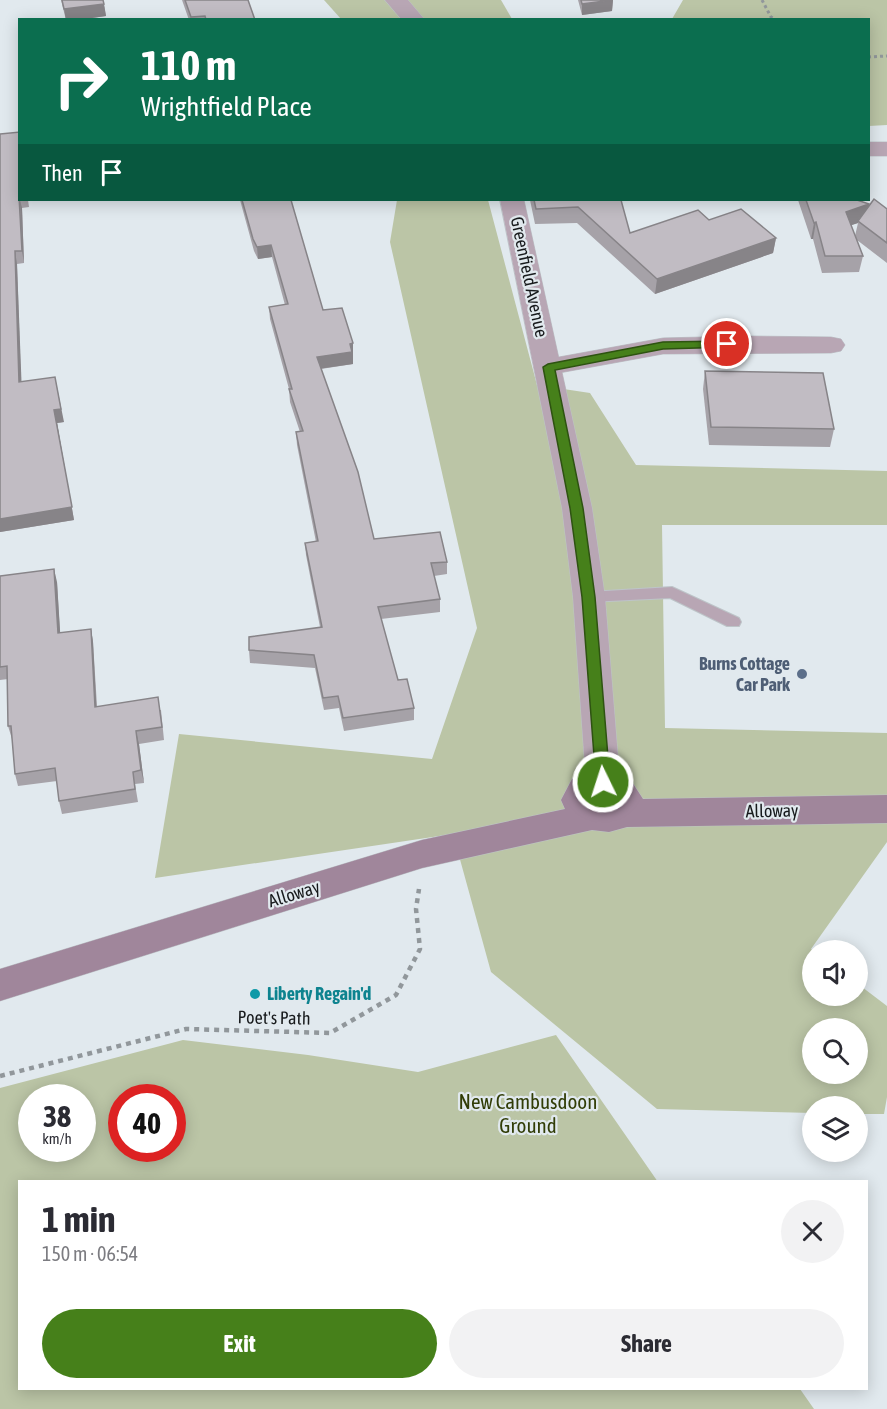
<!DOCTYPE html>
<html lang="en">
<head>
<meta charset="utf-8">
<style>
	:root { --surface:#fff; --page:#f2f2f3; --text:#2b2b33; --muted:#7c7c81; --accent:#46801a }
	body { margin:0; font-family:"Asap Condensed",sans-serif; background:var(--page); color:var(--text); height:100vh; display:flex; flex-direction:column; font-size:22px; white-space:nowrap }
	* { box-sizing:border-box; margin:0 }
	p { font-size:20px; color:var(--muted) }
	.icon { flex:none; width:33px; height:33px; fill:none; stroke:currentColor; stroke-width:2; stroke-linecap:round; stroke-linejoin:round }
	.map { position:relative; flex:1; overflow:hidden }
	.sheet { position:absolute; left:18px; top:1180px; width:850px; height:210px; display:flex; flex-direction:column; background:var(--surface); border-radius:0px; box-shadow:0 3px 15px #0003 }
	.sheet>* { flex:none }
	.hud { position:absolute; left:18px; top:18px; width:852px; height:183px; border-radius:0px; box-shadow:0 3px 15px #0003; background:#0b6e4f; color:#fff; overflow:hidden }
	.fabs { position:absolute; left:802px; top:940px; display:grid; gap:12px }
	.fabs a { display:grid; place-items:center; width:66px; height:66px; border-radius:50%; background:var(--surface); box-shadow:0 3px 15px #0003; font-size:30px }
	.speed { position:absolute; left:18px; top:1084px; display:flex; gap:12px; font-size:30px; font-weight:700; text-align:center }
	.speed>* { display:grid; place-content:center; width:78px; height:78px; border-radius:50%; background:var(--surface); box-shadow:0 3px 15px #0003; line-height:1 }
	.speed small { font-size:15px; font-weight:400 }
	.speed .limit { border:9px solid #d22; background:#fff; color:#111 }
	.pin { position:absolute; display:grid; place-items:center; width:51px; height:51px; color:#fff; margin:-26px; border:3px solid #fff; border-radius:50%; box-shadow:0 2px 6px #0007 }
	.me { position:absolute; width:66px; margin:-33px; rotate:356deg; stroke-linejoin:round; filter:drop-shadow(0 0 4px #0008) }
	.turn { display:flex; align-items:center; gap:21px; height:126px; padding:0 24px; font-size:27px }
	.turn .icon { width:78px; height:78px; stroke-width:2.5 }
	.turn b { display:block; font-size:42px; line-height:51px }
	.then { display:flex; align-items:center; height:57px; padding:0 24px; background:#0003; gap:12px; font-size:22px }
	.round { display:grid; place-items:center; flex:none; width:63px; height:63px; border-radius:32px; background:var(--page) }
	.headline { display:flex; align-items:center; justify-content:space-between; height:102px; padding:0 24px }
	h1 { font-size:36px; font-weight:700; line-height:45px }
	.primary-button { display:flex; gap:12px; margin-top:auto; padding:12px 24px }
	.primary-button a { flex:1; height:69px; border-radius:36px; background:var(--accent); color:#fff; font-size:24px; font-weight:700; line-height:69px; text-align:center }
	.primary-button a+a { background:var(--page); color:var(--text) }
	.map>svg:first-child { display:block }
	.green { fill:#bbc5a6; fill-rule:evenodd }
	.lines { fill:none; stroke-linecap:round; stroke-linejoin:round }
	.service-casing { stroke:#bdc4c8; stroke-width:2 }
	.minor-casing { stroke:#bdc4c8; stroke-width:1 }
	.tertiary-casing { stroke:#bdc4c8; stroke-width:1 }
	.secondary-casing { stroke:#bdc4c8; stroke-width:1 }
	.path-far1 { stroke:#91979b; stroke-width:3; stroke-dasharray:3 3; stroke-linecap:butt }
	.path { stroke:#91979b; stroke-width:4.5; stroke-dasharray:5 5; stroke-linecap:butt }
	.service { fill:#b8a6b4; fill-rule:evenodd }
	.minor { fill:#b8a6b4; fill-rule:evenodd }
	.tertiary { fill:#b8a6b4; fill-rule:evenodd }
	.secondary { fill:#a0869b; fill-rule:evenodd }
	.wall { fill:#a6a2a8; fill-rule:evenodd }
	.shaded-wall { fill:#878488 }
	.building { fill:#c1bcc3; stroke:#878488; stroke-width:1.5 }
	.route { fill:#46801a; stroke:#2e5311; stroke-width:1.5 }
	.service-dot { fill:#5c6f8a; stroke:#e1e9ee; stroke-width:2 }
	.culture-dot { fill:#0f9aa8; stroke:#e1e9ee; stroke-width:2 }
	.labels { text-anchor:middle; stroke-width:4.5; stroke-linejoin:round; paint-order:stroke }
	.street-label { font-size:18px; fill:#171a1c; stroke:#e1e9ee }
	.service-label { font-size:18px; font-weight:bold; fill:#4e5e75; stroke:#e1e9ee; text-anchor:end }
	.culture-label { font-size:18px; font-weight:bold; fill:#0d838f; stroke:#e1e9ee; text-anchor:start }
	.near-park-label { font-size:21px; fill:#313d07; stroke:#e1e9ee }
</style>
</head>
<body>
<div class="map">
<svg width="887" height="1409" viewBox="0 0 887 1409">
	<rect width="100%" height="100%" fill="#e1e9ee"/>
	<!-- green -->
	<g class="green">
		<path d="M324,0H501L512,19H341Z"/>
		<path d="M683,0H887V125L869,126L868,20L672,19Z"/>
		<path d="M397,200H488L537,385L590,393L636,465L887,471V525H662L665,728L887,733V842L811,949L814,951L813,996H858V984L887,1006V1097L884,1114H858V1107H813V1113L657,1109L491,972L453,834L155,878L179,734L432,759L477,628L390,242ZM813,1029H858V1074H813Z"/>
		<path d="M556,1035L658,1182H20V1389H800L814,1409H0V1088L183,1040L308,1055L418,1072ZM32,1098H82V1149H32ZM122,1098H172V1149H122Z"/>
	</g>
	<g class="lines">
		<!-- service casing -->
		<g class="service-casing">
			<path id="service" d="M672,587L739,618L741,622L739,626H727L670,598L589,602L583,601L581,597L583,593L589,592Z"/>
		</g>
		<!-- minor casing -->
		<g class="minor-casing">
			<g id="minor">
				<rect x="868" y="142" width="19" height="14"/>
				<path d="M747,336L831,337L841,339L845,345L841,351L831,353L663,354L548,375L538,373L534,367L538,361L548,359L663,338Z"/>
			</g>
		</g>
		<!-- tertiary casing -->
		<g class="tertiary-casing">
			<g id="tertiary">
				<path d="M385,0H408L425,20H402Z"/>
				<path d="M500,200H524L592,508L605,597L620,782L615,791L603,795L591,791L586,782L573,597L562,508Z"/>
			</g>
		</g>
		<!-- secondary casing -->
		<g class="secondary-casing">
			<path id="secondary" d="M603,769L630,779L643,799L887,795V823L627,827L609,832L592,830L422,868L0,1001V969L422,840L565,809L561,800L572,779ZM600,796L608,801L607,805H601L595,800Z"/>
		</g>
		<!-- path-far1 -->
		<g class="path-far1">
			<path d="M762,0L771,17L776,20"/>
			<path d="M868,57L887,56"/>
		</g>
		<!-- path -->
		<path class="path" d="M0,1076L186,1029L330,1033L396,995L420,949L416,909L419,889"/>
		<!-- service -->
		<use href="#service" class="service"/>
		<!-- minor -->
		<use href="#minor" class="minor"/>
		<!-- tertiary -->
		<use href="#tertiary" class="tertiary"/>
		<!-- secondary -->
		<use href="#secondary" class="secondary"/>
	</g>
	<!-- wall -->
	<g class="wall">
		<path d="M61,0H103L106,16L78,20H66Z"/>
		<path d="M182,0H248L255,20H189Z"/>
		<path d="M578,0H613L612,11L582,15Z"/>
		<path d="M0,134L20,200H28L29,207L22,208L24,263L17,264L21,382L64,422L57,423L74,520L0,532Z"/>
		<path d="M240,200H291L323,310L353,343V364L321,369L374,539L447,562V574L434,576L440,599V612L381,619L398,680L414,708V720L344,731L339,708L324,710L315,668L250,663L249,650L320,627L306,555L305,543L316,542L297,445L296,432H300L290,402L289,389L270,319L269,307L285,305L272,257L258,259L254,251Z"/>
		<path d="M530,200H621L630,233L709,220L776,238L773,253L655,294L577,223L535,224Z"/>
		<path d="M798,200H857L869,204V207L887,209V263L857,240L863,256L859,272L822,273L813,239H811ZM858,223L855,236L851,225Z"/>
		<path d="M705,371L834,429L830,447L709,445L703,389Z"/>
		<path d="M0,576L57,582L60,633L91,629L93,642L97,706L161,710L164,740L139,744L144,783L135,784L138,802L62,814L59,801L57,781L18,786L15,774L12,739L8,726V679L0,680Z"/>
	</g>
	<!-- shaded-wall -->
	<g class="shaded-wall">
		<path d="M613,0L612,11L582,15V4Z"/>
		<path d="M104,4L106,16L78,20H66L64,9Z"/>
		<path d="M20,200L22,208L24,263L22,251Z"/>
		<path d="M869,204L866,220L858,221V223L843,228L846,212Z"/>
		<path d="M816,222L813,239H811L814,223Z"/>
		<path d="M776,238L773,253L655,294L657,279Z"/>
		<path d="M271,245L272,257L258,259L257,247Z"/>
		<path d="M15,251L17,264L22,395L19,382Z"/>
		<path d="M353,343V364L318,369L317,357Z"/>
		<path d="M55,377L64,422L57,423L74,520L0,532V519L54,410Z"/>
		<path d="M54,569L57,582L61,646L58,633Z"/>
		<path d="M91,629L93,642L97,719L95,707Z"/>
		<path d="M136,731L139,744L144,783L141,770Z"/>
	</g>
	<!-- building -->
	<g class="building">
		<path d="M62,0H103L104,4L64,9Z"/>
		<path d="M185,0H248L255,20H206L205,16L191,17Z"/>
		<path d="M581,0H612L582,4Z"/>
		<path d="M20,132L19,196L22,251H15L19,382L55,377L61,409L54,410L72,507L0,519V134Z"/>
		<path d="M874,199L887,209V243L858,221Z"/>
		<path d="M242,200H291L323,310L342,308L353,343L350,344L352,352L317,357L358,472L374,539L440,532L447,562L431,563L440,599L378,607L398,680L407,679L414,708L343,718L338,696L323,698L314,655L249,650V637L322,627L305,543L318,541L296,432L303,431L289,389H292L269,307L288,304L271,245L257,247L253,239Z"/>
		<path d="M534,200H621L630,233L698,210L709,220L741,209L776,238L657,279L578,207L536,209Z"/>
		<path d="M806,200H857L869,204L846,212L863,256H825L816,222L814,223Z"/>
		<path d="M705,371L823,373L834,429L711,427Z"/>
		<path d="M54,569L58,633L91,629L95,707L158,697L162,727L136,731L141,770L133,772L135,789L59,801L55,768L15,774L11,726H8L7,666L0,667V576Z"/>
	</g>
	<!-- route -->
	<path class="route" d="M727,341L733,344L731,347L663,349L555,370L583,508L595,597L610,782L603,788L596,782L582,597L570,508L543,367L548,364L663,342Z"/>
	<!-- markers -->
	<circle class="service-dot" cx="802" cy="674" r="6"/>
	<circle class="culture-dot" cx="255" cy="994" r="6"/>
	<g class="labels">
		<!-- street labels -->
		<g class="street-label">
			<text transform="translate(529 277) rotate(78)" y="6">Greenfield Avenue</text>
			<text transform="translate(772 811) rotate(-1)" y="6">Alloway</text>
			<text transform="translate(294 894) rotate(-17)" y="6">Alloway</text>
			<text transform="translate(274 1018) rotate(1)" y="6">Poet's Path</text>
		</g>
		<!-- service labels -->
		<g class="service-label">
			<text x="790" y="670">Burns Cottage<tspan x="790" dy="21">Car Park</tspan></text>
		</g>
		<!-- culture labels -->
		<g class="culture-label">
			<text x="267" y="1000">Liberty Regain'd</text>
		</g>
		<!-- near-park labels -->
		<g class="near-park-label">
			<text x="528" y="1109">New Cambusdoon<tspan x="528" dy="24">Ground</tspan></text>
		</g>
	</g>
</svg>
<div class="fabs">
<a><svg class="icon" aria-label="sound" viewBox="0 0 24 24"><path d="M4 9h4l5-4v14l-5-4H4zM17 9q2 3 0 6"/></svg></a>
<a><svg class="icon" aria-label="search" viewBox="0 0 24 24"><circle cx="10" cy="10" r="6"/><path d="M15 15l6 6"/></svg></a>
<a><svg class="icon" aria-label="layers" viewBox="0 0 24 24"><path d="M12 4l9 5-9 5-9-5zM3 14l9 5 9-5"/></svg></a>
</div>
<div class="speed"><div>38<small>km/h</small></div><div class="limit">40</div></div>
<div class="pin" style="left:727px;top:344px;background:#d93025"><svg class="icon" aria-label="arrive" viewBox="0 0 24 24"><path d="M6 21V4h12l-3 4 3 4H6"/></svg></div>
<svg class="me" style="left:603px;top:782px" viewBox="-20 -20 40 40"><circle r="17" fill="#46801a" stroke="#fff" stroke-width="3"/><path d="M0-11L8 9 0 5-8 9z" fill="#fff"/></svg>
<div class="hud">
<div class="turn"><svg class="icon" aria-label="right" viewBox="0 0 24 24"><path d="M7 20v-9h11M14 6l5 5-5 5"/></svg><div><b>110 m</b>Wrightfield Place</div></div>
<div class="then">Then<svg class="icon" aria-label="arrive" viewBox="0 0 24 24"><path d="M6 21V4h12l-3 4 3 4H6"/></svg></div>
</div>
<section class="sheet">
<div class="headline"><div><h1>1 min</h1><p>150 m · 06:54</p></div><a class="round"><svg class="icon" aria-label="close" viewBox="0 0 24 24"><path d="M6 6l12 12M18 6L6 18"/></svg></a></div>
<div class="primary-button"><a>Exit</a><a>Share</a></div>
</section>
</div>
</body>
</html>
